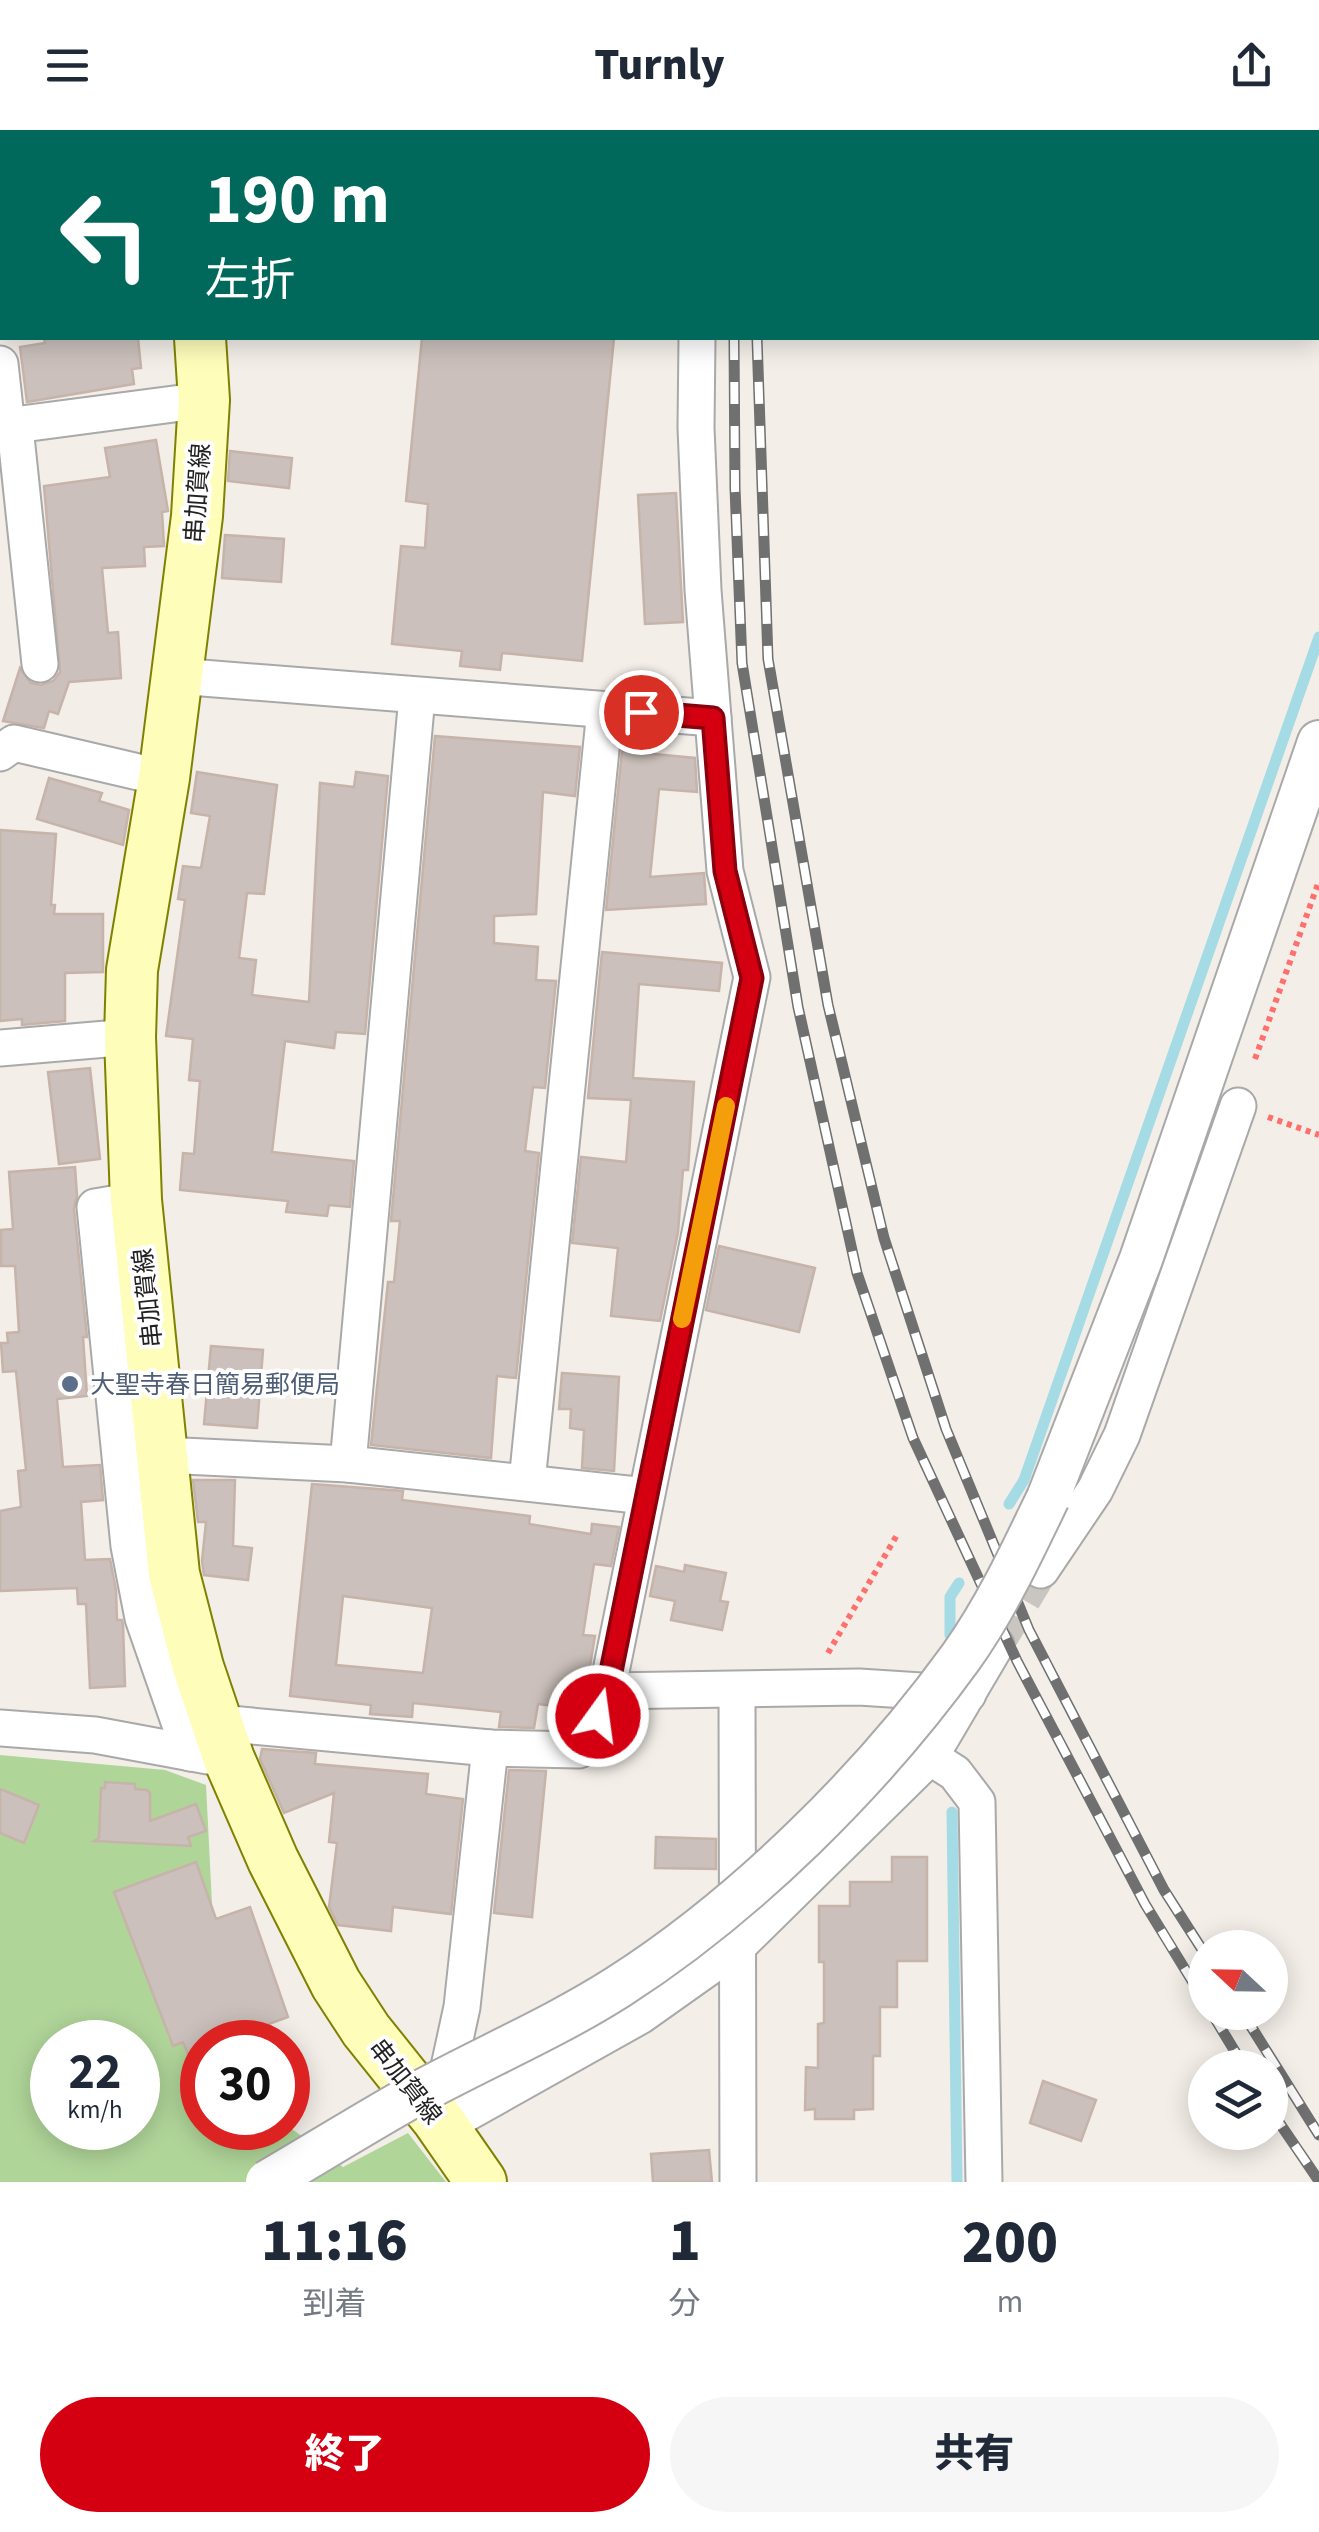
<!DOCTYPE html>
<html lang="ja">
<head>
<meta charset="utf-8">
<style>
	:root { --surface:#fff; --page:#f6f6f7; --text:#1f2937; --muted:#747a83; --accent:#d40012 }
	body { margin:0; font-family:"Source Sans 3","Noto Sans JP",sans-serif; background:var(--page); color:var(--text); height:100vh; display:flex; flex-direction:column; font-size:38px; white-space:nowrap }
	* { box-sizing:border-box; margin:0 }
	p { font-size:32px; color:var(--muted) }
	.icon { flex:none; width:55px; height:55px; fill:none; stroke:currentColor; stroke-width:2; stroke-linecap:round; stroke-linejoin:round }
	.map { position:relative; height:2052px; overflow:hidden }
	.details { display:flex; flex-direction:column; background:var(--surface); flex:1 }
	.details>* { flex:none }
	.guide { position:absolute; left:0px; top:0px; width:1320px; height:210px; box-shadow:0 5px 25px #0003; background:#00695c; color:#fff; overflow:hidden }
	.needle { width:65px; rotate:292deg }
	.fabs { position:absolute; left:1188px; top:1800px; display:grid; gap:20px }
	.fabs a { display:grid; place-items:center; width:100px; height:100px; border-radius:50%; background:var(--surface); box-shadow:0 5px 25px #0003; font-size:50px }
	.speed { position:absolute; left:30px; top:1890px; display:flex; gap:20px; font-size:50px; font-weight:700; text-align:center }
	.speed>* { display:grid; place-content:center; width:130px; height:130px; border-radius:50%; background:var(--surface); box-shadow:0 5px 25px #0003; line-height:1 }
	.speed small { font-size:25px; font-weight:400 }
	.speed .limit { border:15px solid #d22; background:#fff; color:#111 }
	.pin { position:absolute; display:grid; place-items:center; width:85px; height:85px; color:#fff; margin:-42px; border:5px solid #fff; border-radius:50%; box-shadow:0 2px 10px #0007 }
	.me { position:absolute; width:110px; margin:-55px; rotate:14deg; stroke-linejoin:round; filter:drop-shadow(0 0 8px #0008) }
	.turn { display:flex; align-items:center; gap:35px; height:210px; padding:0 40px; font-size:45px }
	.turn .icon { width:130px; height:130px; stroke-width:2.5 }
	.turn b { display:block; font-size:70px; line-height:85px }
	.eta { display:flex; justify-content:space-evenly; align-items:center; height:170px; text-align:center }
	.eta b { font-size:60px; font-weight:800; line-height:70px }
	.primary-button { display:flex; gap:20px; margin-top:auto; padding:20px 40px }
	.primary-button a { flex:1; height:115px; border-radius:60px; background:var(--accent); color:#fff; font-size:40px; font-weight:800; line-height:115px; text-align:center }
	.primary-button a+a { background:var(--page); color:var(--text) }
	header { display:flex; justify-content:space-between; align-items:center; height:130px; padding:0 40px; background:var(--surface); font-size:45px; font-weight:800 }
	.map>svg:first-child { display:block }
	.forest { fill:#b0d599; fill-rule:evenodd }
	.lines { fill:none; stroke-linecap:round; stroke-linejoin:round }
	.stream { stroke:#a5dbe4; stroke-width:11 }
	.building { fill:#cbc0bb; stroke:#c6b3a9; stroke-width:2.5; fill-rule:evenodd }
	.minor-tunnel { stroke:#c9c5c0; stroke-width:35; stroke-dasharray:35 18; stroke-linecap:butt }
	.minor-casing { stroke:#a9a9a9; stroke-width:39 }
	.tertiary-casing { stroke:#a9a9a9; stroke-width:46 }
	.secondary-casing { stroke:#7f8200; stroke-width:54 }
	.path { stroke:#ff706d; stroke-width:6; stroke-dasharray:5 5; stroke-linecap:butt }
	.minor { stroke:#fff; stroke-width:35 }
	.tertiary { stroke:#fff; stroke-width:42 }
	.secondary { stroke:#fffdba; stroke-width:50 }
	.rail-casing { stroke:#707070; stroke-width:11 }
	.rail { stroke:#fff; stroke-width:8; stroke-dasharray:22; stroke-linecap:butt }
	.tertiary-bridge-casing { stroke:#a9a9a9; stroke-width:46; stroke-linecap:butt }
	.tertiary-bridge { stroke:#fff; stroke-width:42 }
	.route-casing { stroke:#8a000c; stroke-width:25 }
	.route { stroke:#d40012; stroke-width:18 }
	.slow { stroke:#f59e0b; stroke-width:18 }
	.service-dot { fill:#5c6f8a; stroke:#fff; stroke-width:4 }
	.labels { text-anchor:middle; stroke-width:8; stroke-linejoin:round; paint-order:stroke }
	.street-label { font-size:25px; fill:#222; stroke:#fff }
	.service-label { font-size:25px; fill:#4e5e75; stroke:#fff; text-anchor:start }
</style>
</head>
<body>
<header><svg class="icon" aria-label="menu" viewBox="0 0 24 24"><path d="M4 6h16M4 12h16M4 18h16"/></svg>Turnly<svg class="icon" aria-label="share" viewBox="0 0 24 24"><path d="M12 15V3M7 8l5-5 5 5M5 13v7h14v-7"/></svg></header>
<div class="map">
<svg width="1319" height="2052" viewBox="0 0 1319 2052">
	<rect width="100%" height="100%" fill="#f3eee8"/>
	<!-- forest -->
	<path class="forest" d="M0,1625L165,1640L206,1655L219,1912H202V1998L288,1996L343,2037L408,2003L446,2052H0ZM52,1912H138V1998H52Z"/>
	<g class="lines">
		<!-- stream -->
		<g class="stream">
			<path d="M1009,1374L1024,1350L1319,507"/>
			<path d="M950,1505V1467L959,1453"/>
			<path d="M952,1682L957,2052"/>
		</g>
	</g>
	<!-- building -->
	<g class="building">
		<path d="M44,208H138L141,238L132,239L134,254L27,272L20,217L45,213Z"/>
		<path d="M422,208H614L582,531L502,523L500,540L460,536L462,521L392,514L401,416L425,418L428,374L406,371Z"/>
		<path d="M156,310L168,381L162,382L164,416L144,417L145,436L102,438L108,503L118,502L121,548L69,552L58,584L49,581L44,598L3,591L20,538L31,553L41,555L53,551L60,542L44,356L110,347L105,318Z"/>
		<path d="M230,321L292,328L289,358L228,351Z"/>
		<path d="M676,363L683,492L645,494L638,365Z"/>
		<path d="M225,405L284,409L281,452L222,448Z"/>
		<path d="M435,606L580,617L575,666L543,662L536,784L494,786V813L538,817L536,850L556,851L545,958L533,957L525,1021L539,1023L516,1248L497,1246L491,1328L371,1315L388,1152H394L400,1091H391Z"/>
		<path d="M622,621L695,628L697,662L659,659L650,747L704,743L706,774L606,780Z"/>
		<path d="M197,642L277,655L264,764L247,763L239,828L256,830L252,865L309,872L320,653L354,657L356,642L388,646L365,904L336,902L334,918L285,911L272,1022L354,1031L350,1077L329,1075L327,1086L286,1082L288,1071L180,1060L183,1023L194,1024L200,951L189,950L193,909L166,906L185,770L178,769L183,736L201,738L210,686L191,683Z"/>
		<path d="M49,648L102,663L99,671L129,680L123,715L37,689Z"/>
		<path d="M0,700L56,704L51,775H55L54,784H103V842L65,843V891L22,895V889L0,891Z"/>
		<path d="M602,822L722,833L719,861L639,854L633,948L694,952L688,1040H683L678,1102L660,1191L611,1186L618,1118L572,1113L581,1027L626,1032L631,970L588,968Z"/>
		<path d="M90,938L100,1029L59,1034L48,942Z"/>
		<path d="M75,1037L77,1066L74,1079L87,1207H83L87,1266L57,1269L63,1337L100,1335L103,1370L81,1372L85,1430L110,1429L116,1460L117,1490H122L123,1495L125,1556L90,1558L86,1474H78L77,1458L0,1461V1381L21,1377L18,1341L26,1340L16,1241L3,1242L1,1213H8L7,1203L19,1202L15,1136H1V1100L13,1099L9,1042Z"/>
		<path d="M719,1116L815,1138L799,1202L706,1180Z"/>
		<path d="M211,1216L263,1220L257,1298L204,1294Z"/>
		<path d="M562,1243L619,1247L614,1341L582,1338L584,1300L570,1298L571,1279H559Z"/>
		<path d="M193,1350H235L233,1416L252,1418L248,1450L204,1445L202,1431L206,1392H198Z"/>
		<path d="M312,1354L403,1361L402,1370L530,1386L529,1394L591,1404L592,1394L619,1397L611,1436L594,1434L583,1505L595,1506L588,1548L569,1545L564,1577L538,1574L534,1598L499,1597L501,1582L413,1573L412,1587L370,1584L371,1575L290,1566ZM343,1466L432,1478L423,1543L336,1535Z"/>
		<path d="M685,1435L726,1443L720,1471L728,1472L722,1500L671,1490L675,1471L650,1466L656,1436L684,1442Z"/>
		<path d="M262,1619L316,1623L315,1634L428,1644L426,1664L463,1669L451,1784L393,1777L391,1801L338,1795L329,1777L337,1713L329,1712L334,1663L284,1683L260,1629Z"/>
		<path d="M509,1640L546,1641L532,1787L494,1783Z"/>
		<path d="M105,1652L135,1654V1659L147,1660L150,1663V1691L196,1674L206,1701L188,1707L191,1716L94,1711L99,1708L101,1658H105Z"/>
		<path d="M0,1659L39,1675L24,1713L0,1703Z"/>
		<path d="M656,1707L716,1709V1739L655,1738Z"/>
		<path d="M892,1727H927V1831H897V1877H880V1926H873V1979L854,1980V1989H815V1979L805,1980L806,1937L818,1938V1894L824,1893V1832H819V1776H850V1752H892Z"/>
		<path d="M196,1732L216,1789L250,1777L288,1887L220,1912H202V1919L188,1924L183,1912L173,1916L114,1762Z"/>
		<path d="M1043,1951L1096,1970L1081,2011L1030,1993Z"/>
		<path d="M709,2020L712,2052H653L651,2024Z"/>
	</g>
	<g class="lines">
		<!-- minor-tunnel -->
		<path class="minor-tunnel" d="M996,1515L1041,1440"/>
		<!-- minor casing -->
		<g class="minor-casing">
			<g id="minor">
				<path d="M704,2V0"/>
				<path d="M0,234L7,297"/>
				<path d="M0,297L204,270"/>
				<path d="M15,297L40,534"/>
				<path d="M177,546L713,588"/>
				<path d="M0,623L14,613L164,648"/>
				<path d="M0,918L130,907"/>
				<path d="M136,1070L95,1077L129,1416L143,1488L190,1623"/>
				<path d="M163,1325L348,1334L646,1366"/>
				<path d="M348,1334L417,566"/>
				<path d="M527,1352L605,580"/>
				<path d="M1041,1440L1095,1360L1122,1305L1238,976"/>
				<path d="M607,1561L859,1557L968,1564"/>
				<path d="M737,1561L738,2052"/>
				<path d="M219,1593L490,1618L579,1620L590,1611L607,1561L752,847L725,741L703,460L696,298L697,208"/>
				<path d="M0,1598L95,1605L208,1626"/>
				<path d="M930,1627L996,1515"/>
				<path d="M442,1969L462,1877L490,1618"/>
				<path d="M442,1997L640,1886L736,1818L930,1627L955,1643L977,1672L984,2052"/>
			</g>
		</g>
		<!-- tertiary casing -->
		<g class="tertiary-casing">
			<path id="tertiary" d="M1048,1368L1141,1129L1319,612"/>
		</g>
		<!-- secondary casing -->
		<g class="secondary-casing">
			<g id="secondary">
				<path d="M174,0L175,2"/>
				<path d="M200,208L204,270L197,386L164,648L132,840L130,907L136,1070L174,1444L198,1537L229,1629L273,1730L336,1854L366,1900L438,1990L481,2052"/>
			</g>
		</g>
		<!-- path -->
		<g class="path">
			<path d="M1255,929L1319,751"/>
			<path d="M1268,987L1319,1005"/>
			<path d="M828,1523L897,1405"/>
		</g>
		<!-- minor -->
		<use href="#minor" class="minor"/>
		<!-- tertiary -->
		<use href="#tertiary" class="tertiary"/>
		<!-- secondary -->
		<use href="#secondary" class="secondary"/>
		<!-- rail casing -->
		<g class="rail-casing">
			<g id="rail">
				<path d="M742,2V0"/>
				<path d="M764,2L765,0"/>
				<path d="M734,208L735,358L742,533L798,877L857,1143L913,1308L1017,1531L1145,1774L1205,1872"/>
				<path d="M757,208L768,529L828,875L884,1108L946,1299L1029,1500L1164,1760L1205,1824"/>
				<path d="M1211,1882L1245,1938"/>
				<path d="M1242,1882L1319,2005"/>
				<path d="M1270,1979L1319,2051"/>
			</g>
		</g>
		<!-- rail -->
		<use href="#rail" class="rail"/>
		<!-- tertiary-bridge casing -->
		<g class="tertiary-bridge-casing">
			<path id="tertiary-bridge" d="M267,2052C315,2024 363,1994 411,1967C480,1929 552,1899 618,1857C746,1775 872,1650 961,1527C996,1478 1022,1422 1048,1368"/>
		</g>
		<!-- tertiary-bridge -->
		<use href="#tertiary-bridge" class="tertiary-bridge"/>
	</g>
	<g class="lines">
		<!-- route casing -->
		<g class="route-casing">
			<path id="route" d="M598,1586L607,1561L752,848L725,741L713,588L641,582"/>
		</g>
		<!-- route -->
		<use href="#route" class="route"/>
		<!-- slow -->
		<path class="slow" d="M682,1189L726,976"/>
	</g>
	<!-- markers -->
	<circle class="service-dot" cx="70" cy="1254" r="10"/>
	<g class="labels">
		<!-- street labels -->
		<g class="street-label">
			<text transform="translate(197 363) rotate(-86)" y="9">串加賀線</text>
			<text transform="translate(147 1168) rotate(-96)" y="9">串加賀線</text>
			<text transform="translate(406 1951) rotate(52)" y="9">串加賀線</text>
		</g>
		<!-- service labels -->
		<g class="service-label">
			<text x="90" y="1263">大聖寺春日簡易郵便局</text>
		</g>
	</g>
</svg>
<div class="fabs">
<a><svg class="needle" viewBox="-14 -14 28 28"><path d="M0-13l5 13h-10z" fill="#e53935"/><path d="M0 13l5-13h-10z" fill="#747a83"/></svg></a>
<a><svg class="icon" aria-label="layers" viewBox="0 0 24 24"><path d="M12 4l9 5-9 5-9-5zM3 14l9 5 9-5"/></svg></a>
</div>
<div class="speed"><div>22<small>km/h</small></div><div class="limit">30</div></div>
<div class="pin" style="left:641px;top:582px;background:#d93025"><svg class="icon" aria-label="arrive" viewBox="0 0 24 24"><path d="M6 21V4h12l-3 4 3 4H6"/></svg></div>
<svg class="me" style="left:598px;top:1586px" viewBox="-20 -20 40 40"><circle r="17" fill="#d40012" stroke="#fff" stroke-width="3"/><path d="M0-11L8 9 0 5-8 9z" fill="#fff"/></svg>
<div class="guide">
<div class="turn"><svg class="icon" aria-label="left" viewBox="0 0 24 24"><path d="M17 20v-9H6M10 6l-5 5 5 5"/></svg><div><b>190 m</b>左折</div></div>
</div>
</div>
<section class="details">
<div class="eta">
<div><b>11:16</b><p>到着</p></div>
<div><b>1</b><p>分</p></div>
<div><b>200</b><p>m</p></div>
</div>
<div class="primary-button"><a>終了</a><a>共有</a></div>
</section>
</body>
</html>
